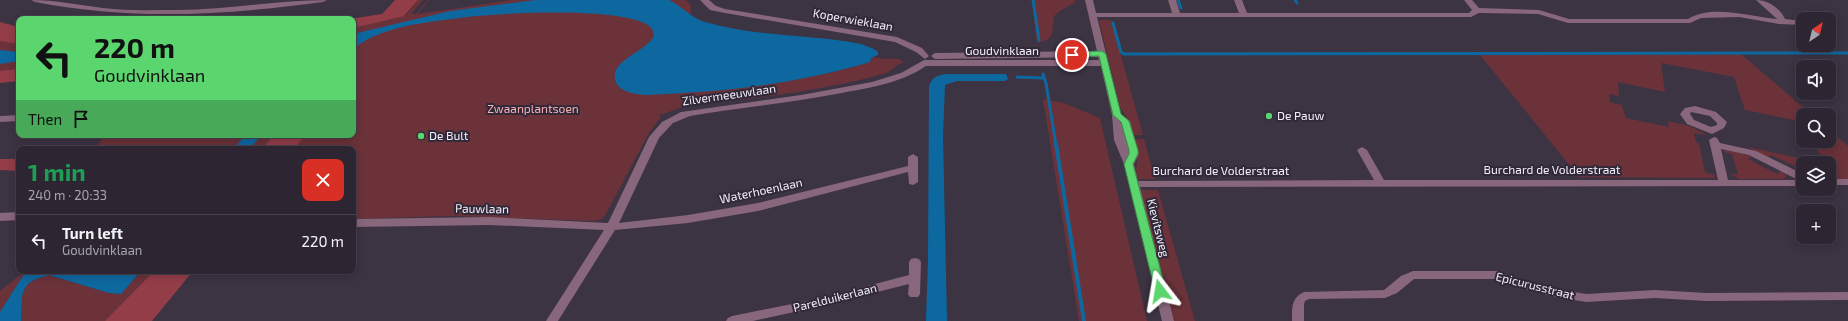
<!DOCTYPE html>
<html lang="en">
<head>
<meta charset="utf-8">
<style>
	:root { --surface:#2d2632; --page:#352e3a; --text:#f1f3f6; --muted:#a7a5ac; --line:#48434d }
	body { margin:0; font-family:"Exo 2",sans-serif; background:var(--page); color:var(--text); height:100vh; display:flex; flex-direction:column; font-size:15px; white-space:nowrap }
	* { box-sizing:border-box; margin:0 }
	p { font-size:13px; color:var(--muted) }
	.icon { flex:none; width:22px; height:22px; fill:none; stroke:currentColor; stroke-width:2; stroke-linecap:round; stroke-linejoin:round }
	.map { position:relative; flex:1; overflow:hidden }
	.side { position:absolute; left:16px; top:146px; width:340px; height:128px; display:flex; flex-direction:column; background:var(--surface); border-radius:8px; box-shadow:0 2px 10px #0003,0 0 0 1px var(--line) }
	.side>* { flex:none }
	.banner { position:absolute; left:16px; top:16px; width:340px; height:122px; border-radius:8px; box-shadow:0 2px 10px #0003,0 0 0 1px var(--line); background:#5bd56e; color:#111; overflow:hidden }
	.needle { width:26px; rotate:35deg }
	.controls { position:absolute; left:1796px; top:12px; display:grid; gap:8px }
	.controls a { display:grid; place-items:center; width:40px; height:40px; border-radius:8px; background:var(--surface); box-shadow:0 2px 10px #0003,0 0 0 1px var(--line); font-size:20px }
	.pin { position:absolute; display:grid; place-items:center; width:34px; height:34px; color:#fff; margin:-17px; border:2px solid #fff; border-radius:50%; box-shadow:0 1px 4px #0007 }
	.me { position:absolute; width:44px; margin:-22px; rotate:346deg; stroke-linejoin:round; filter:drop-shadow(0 0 3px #0008) }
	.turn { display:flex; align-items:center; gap:14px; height:84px; padding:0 12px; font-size:18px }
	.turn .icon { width:52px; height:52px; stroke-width:2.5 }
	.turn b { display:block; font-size:28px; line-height:34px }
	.then { display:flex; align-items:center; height:38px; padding:0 12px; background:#0003; gap:8px; font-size:15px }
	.round { display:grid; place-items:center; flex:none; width:42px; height:42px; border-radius:8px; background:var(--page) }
	.head { display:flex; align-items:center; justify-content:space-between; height:68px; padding:0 12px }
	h1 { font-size:24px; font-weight:700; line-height:30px; color:#1e9e55 }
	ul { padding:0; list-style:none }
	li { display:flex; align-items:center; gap:12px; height:52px; padding:0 12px; border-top:1px solid var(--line) }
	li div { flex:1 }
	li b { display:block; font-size:15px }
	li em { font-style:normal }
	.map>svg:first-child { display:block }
	.green { fill:#6b323a }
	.forest { fill:#933d49 }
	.water { fill:#0e68a0 }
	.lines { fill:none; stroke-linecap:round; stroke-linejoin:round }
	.stream-far1 { stroke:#0e68a0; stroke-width:3 }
	.stream { stroke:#0e68a0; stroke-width:4 }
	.minor { fill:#88667b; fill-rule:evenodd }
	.route { fill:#5bd56e; stroke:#3b8a48 }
	.poi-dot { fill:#5bd56e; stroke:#312939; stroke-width:1.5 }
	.labels { text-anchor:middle; stroke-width:4; stroke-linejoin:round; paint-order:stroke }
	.street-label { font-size:12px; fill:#f4eef9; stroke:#312939 }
	.park-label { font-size:12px; fill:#f9aeb4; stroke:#312939 }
	.poi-label { font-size:12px; fill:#f4eef9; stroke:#312939; text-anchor:start }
</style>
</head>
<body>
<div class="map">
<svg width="1848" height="321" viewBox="0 0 1848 321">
	<rect width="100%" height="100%" fill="#3c3343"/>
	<!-- green -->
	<g class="green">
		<path d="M418,0H423L411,14H416L428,0H429L418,14L511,0H685L691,5L688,74L830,73L870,62L871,58C877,56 879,59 885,59C893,59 897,57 904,62C896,65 891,72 883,74C818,92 748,99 681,106L680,108L660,115L659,116L661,117L649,133L606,214L602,219L594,221L453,216L353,219V149H95L104,135H353V23L406,15Z"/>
		<path d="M1032,0H1075L1076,2L1060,11L1054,16L1052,35L1047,40L1037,43Z"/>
		<path d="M1099,20H1111L1143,135H1133L1129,121L1120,107Z"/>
		<path d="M0,34L19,36V77H0Z"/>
		<path d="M1741,54L1812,115H1803V122L1745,110L1734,77L1661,63L1665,92L1618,82L1619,96L1609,94L1610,102L1622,105L1626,118L1669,127L1668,121L1690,126L1705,134L1706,135L1694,133L1696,142L1699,143L1705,172L1715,175V178L1579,177L1480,55Z"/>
		<path d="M1043,99L1064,103L1100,118L1147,321H1079Z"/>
		<path d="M1829,130L1848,146V179H1829V163H1824L1813,141H1829Z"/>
		<path d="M1135,139H1144L1155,179H1138L1136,171L1138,154Z"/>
		<path d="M1748,147L1822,163H1803V170L1771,155L1767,158Z"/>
		<path d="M1726,150L1752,156L1748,159L1777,174L1781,171L1787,176L1783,179H1739L1729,173L1738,175L1732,154L1723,152Z"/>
		<path d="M1140,190H1158L1195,321H1173Z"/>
		<path d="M25,271H26L0,312V291Z"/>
		<path d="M141,271H154L105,321H21L22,296L25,288L29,283L36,279L49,275L109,293L121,294Z"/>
	</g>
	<!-- forest -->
	<g class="forest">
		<path d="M395,0H418L404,16L353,28V19H349L382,14Z"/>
		<path d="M0,22L19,27V44L0,41Z"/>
		<path d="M19,69V81L0,83V71Z"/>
		<path d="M274,135H306L294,149H262Z"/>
		<path d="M0,159H19V171L0,170Z"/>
		<path d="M154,271H193L152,321H105Z"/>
	</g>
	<!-- water -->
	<g class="water">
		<path d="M536,0H669C682,6 691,18 705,22C756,37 809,34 861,44L874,49L878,52V55L871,58L870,62L860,65C787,85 721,92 646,95C635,94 617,92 615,79C611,60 646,52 654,36C653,31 653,29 649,26C622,6 494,13 459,18C435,21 408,24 385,32C373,36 363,41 353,49V34L450,11Z"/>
		<path d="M0,50L19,52V61L0,64Z"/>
		<path d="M952,74H1006L1008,79L1005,81H957L945,85L943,136L947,321H926L928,260L929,86C933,75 941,74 952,74Z"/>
		<path d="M246,135H262L249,149H233Z"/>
		<path d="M26,271H141L121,294L109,293L49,275L36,279L29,283L25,288L22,296L21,321H0V312Z"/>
	</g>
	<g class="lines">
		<!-- stream-far1 -->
		<g class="stream-far1">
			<path d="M1033,0L1039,40"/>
			<path d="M1178,0L1181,8"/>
			<path d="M1295,0L1297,3"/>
			<path d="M1113,23L1121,52L1124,54L1848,53"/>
			<path d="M1043,74L1046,83L1056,145"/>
			<path d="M1017,77L1043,78"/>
		</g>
		<!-- stream -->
		<path class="stream" d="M1056,144L1084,321"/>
		<!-- minor -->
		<g class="minor">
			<path d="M31,0C55,0 79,5 103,8C127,11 152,10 176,10C227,10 277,0 327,0L323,2C224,15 134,21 35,2Z"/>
			<path d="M700,0H709L716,6L725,9L897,37L922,48L929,56L925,59L916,52L895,42L725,13L710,10Z"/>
			<path d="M1085,0H1093L1096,13H1172L1168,0H1176L1180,13H1239L1234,0H1242L1247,13H1469L1472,10L1464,0H1472L1479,8L1539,10L1569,19H1688C1714,4 1749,17 1777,19L1756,0C1768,0 1780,8 1785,19L1803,21V25L1779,24L1739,17L1701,18L1690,23H1568L1538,14L1479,13L1471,17H1097L1121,114L1130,121L1139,154L1134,164L1138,181L1374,180L1357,150L1362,147L1367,150L1384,180H1718L1709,140L1714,137L1717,138L1720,143L1756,151L1803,174V186L1140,187L1174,321H1162L1124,164L1114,140L1112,115L1101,66H926C899,84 868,88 836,94C788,103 739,108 690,116L673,123L659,138L619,223L688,215L758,203L908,166V157L913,154L918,157V182L913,185L909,184L908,172L758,211L688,223L615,230L558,321H546L604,230L490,225L353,227V219L490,217L608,223L649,137L662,122L681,112L801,95L872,82L901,73L924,60H1099L1098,57L935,59L931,56L935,53L1097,51ZM1721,149L1749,155L1798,180H1728Z"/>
			<path d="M1829,22L1836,23L1837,25L1836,27L1829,28Z"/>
			<path d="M1695,106L1716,112L1727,122L1724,128L1712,134L1687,124L1680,114L1685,108ZM1691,112L1710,116L1717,123V125L1711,127L1694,120L1690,114Z"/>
			<path d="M19,115V121L0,122V116Z"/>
			<rect x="1829" y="179" width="19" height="6"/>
			<path d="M19,212V220L0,221V213Z"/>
			<path d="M915,258L919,259L921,262L920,294L918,297H910L908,294L909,284L822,306L753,321H726L728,318L732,316L822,298L909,275V262L911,259Z"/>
			<path d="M1413,271H1497L1517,279L1551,288L1586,294L1655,290L1706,293L1848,292V300L1706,301L1655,298L1586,302L1551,296L1510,285L1496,279H1414L1397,293L1385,298L1309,299L1305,301L1304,304V321H1292C1292,308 1291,298 1304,292L1384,290L1401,276Z"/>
		</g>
	</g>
	<!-- route -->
	<path class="route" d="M1102,51L1106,54L1121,114L1129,121L1138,150V154L1133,164L1166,291L1160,294L1155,291L1124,164L1129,154V150L1121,122L1113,115L1099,56L1072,57L1068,55L1072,52Z"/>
	<!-- markers -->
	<g class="poi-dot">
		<circle cx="1269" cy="116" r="4"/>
		<circle cx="421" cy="136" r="4"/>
	</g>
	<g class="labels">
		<!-- street labels -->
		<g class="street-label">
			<text transform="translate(853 20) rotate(10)" y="4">Koperwieklaan</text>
			<text x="1002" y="55">Goudvinklaan</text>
			<text transform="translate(729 95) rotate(-8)" y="4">Zilvermeeuwlaan</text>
			<text x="1552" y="174">Burchard de Volderstraat</text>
			<text x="1221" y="175">Burchard de Volderstraat</text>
			<text transform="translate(761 191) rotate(-12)" y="4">Waterhoenlaan</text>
			<text transform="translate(482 209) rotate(1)" y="4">Pauwlaan</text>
			<text transform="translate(1158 228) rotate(76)" y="4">Kievitsweg</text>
			<text transform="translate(1535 286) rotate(14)" y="4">Epicurusstraat</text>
			<text transform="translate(835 298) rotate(-14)" y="4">Parelduikerlaan</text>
		</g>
		<!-- park labels -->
		<g class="park-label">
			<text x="533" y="113">Zwaanplantsoen</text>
		</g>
		<!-- poi labels -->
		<g class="poi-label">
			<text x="1277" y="120">De Pauw</text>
			<text x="429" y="140">De Bult</text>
		</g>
	</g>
</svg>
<div class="controls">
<a><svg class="needle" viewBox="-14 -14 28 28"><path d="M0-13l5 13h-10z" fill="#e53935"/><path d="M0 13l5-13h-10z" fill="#a7a5ac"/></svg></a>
<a><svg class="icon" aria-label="sound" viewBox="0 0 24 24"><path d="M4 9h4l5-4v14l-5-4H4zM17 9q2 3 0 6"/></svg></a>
<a><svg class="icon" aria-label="search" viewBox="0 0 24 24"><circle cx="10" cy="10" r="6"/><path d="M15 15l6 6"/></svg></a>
<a><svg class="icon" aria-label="layers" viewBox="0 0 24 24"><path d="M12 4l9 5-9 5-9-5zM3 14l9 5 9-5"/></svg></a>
<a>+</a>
</div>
<div class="pin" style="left:1072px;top:55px;background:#d93025"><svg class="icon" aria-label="arrive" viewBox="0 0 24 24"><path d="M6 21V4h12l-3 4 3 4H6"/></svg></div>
<svg class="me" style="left:1160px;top:291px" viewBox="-20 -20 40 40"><path d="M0-17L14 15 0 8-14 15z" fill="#5bd56e" stroke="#fff" stroke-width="4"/></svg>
<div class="banner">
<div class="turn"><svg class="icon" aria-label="left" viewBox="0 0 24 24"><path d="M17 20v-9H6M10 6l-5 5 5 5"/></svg><div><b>220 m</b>Goudvinklaan</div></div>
<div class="then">Then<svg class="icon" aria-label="arrive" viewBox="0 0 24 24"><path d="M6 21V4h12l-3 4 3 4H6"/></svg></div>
</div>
<section class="side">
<div class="head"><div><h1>1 min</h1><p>240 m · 20:33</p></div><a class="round" style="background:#d93025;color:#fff"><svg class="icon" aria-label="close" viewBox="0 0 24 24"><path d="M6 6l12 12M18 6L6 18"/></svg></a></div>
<ul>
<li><svg class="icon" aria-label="left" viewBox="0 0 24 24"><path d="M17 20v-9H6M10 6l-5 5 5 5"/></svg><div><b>Turn left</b><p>Goudvinklaan</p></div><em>220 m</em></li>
</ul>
</section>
</div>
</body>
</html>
